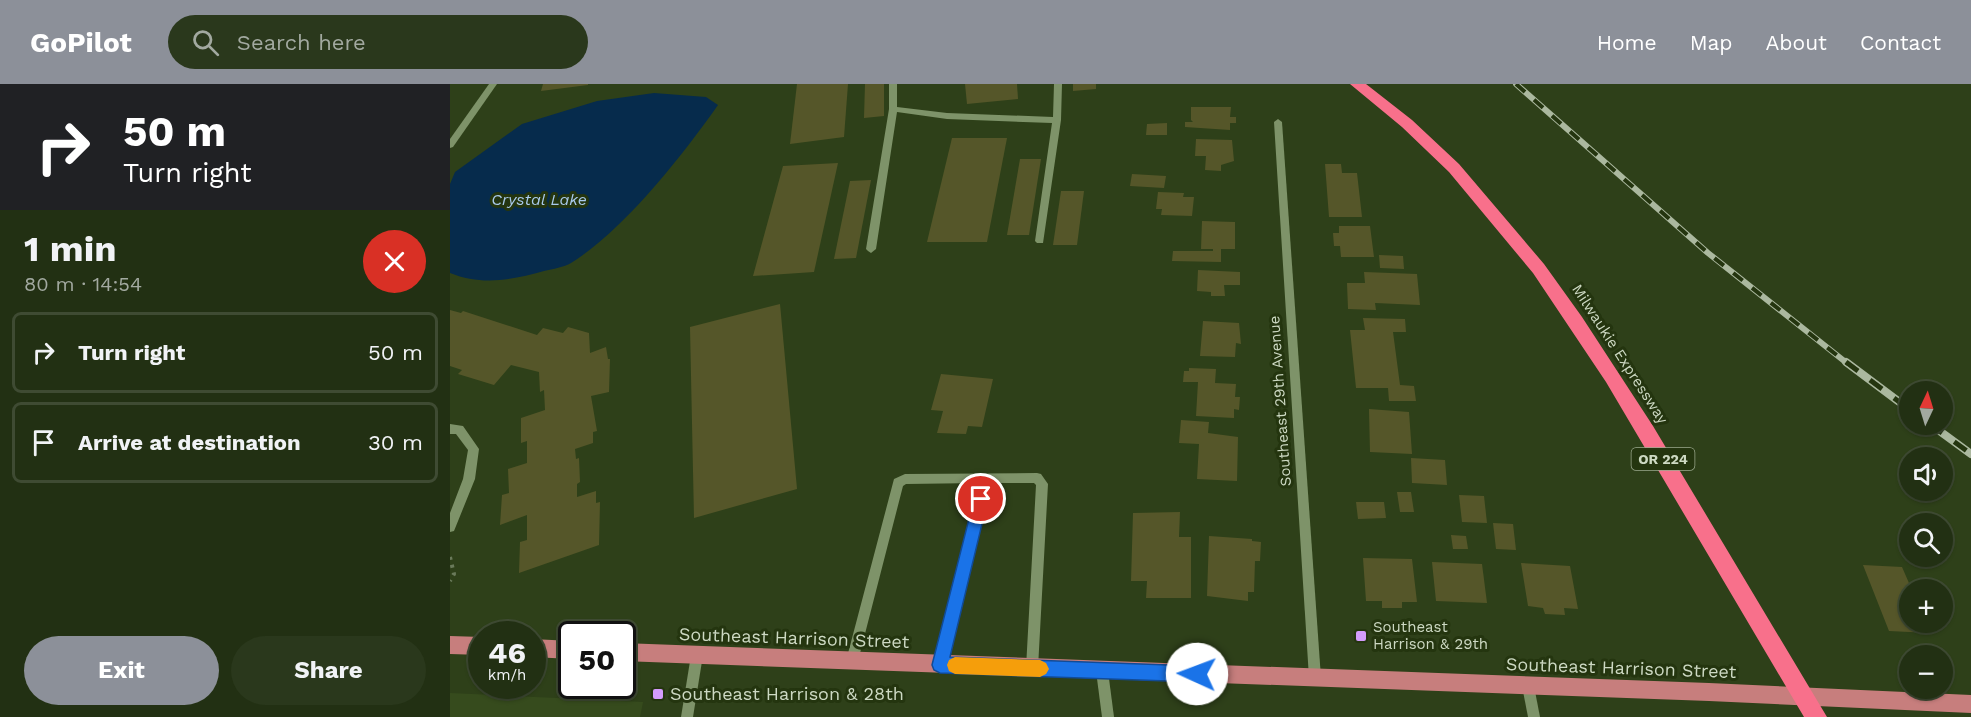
<!DOCTYPE html>
<html lang="en">
<head>
<meta charset="utf-8">
<style>
	:root { --surface:#223013; --page:#2a381c; --text:#f1f3f6; --muted:#a2a9a0; --line:#3f4b33; --accent:#8c9099 }
	body { margin:0; font-family:"Work Sans",sans-serif; background:var(--page); color:var(--text); height:100vh; display:flex; flex-direction:column; font-size:22px; white-space:nowrap }
	* { box-sizing:border-box; margin:0 }
	p { font-size:20px; color:var(--muted) }
	.icon { flex:none; width:33px; height:33px; fill:none; stroke:currentColor; stroke-width:2; stroke-linecap:round; stroke-linejoin:round }
	.map { position:relative; flex:1; overflow:hidden }
	.drawer { display:flex; flex-direction:column; background:var(--surface); width:450px }
	.drawer>* { flex:none }
	.hud { background:#202124; color:#fff; overflow:hidden }
	.needle { width:39px; rotate:4deg }
	.fabs { position:absolute; left:1449px; top:297px; display:grid; gap:12px }
	.fabs a { display:grid; place-items:center; width:54px; height:54px; border-radius:50%; background:var(--surface); box-shadow:0 2px 4px #0004,0 0 0 2px var(--line); font-size:30px }
	.speed { position:absolute; left:18px; top:537px; display:flex; gap:12px; font-size:30px; font-weight:700; text-align:center }
	.speed>* { display:grid; place-content:center; width:78px; height:78px; border-radius:50%; background:var(--surface); box-shadow:0 2px 4px #0004,0 0 0 2px var(--line); line-height:1 }
	.speed small { font-size:15px; font-weight:400 }
	.speed .limit { border:3px solid #111; border-radius:9px; background:#fff; color:#111 }
	.pin { position:absolute; display:grid; place-items:center; width:51px; height:51px; color:#fff; margin:-26px; border:3px solid #fff; border-radius:50%; box-shadow:0 2px 6px #0007 }
	.me { position:absolute; width:66px; margin:-33px; rotate:272deg; stroke-linejoin:round; filter:drop-shadow(0 0 4px #0008) }
	.turn { display:flex; align-items:center; gap:21px; height:126px; padding:0 24px; font-size:27px }
	.turn .icon { width:78px; height:78px; stroke-width:2.5 }
	.turn b { display:block; font-size:42px; line-height:51px }
	.round { display:grid; place-items:center; flex:none; width:63px; height:63px; border-radius:32px; background:var(--page) }
	.summary { display:flex; align-items:center; justify-content:space-between; height:102px; padding:0 24px }
	h1 { font-size:36px; font-weight:700; line-height:45px }
	.button { display:flex; gap:12px; margin-top:auto; padding:12px 24px }
	.button a { flex:1; height:69px; border-radius:36px; background:var(--accent); color:#fff; font-size:24px; font-weight:700; line-height:69px; text-align:center }
	.button a+a { background:var(--page); color:var(--text) }
	ul { padding:0; list-style:none }
	li { display:flex; align-items:center; gap:18px; height:81px; margin:0 12px 9px; padding:0 12px; border:3px solid var(--line); border-radius:9px }
	li div { flex:1 }
	li b { display:block; font-size:22px }
	li em { font-style:normal }
	header { display:flex; align-items:center; gap:36px; box-sizing:border-box; height:84px; padding:0 30px; background:var(--accent); color:#fff }
	header strong { font-size:28px }
	nav { display:flex; gap:33px; margin-inline-start:auto; font-size:21px }
	.search { width:420px; height:54px; background:var(--page); display:flex; align-items:center; gap:15px; box-sizing:border-box; padding:0 21px; border-radius:33px; color:var(--muted); font-size:22px }
	main { display:flex; flex:1; min-height:0 }
	.map>svg:first-child { display:block }
	.built { fill:#364b1d }
	.water { fill:#062b4c }
	.building { fill:#555629 }
	.lines { fill:none; stroke-linecap:round; stroke-linejoin:round }
	.path { stroke:#6a7a5a; stroke-width:4; stroke-dasharray:3 5; stroke-linecap:butt }
	.minor { fill:#7e9369; fill-rule:evenodd }
	.major { fill:#c77e7d; fill-rule:evenodd }
	.highway { fill:#f8708b; fill-rule:evenodd }
	.rail-far1-casing { stroke:#abb89f; stroke-width:6 }
	.rail-casing { stroke:#abb89f; stroke-width:8 }
	.rail-far1 { stroke:#24350f; stroke-width:4; stroke-dasharray:12; stroke-linecap:butt }
	.rail { stroke:#24350f; stroke-width:5; stroke-dasharray:15; stroke-linecap:butt }
	.route { fill:#1a73e8; stroke:#114b97; stroke-width:1.5 }
	.slow { fill:#f59e0b }
	.poi-dot { fill:#d49cfc; stroke:#24350f; stroke-width:2 }
	.labels { text-anchor:middle; stroke-width:6; stroke-linejoin:round; paint-order:stroke }
	.shield { fill:#24350f; stroke:#9aa88d; stroke-width:1.5 }
	.shield-label { font-size:14px; font-weight:bold; fill:#cdd9c3 }
	.street-label { font-size:15px; fill:#cdd9c3; stroke:#24350f }
	.poi-label { font-size:15px; fill:#cdd9c3; stroke:#24350f; text-anchor:start }
	.water-label { font-size:16px; font-style:italic; fill:#a9caed; stroke:#24350f }
	.near-street-label { font-size:18px; fill:#cdd9c3; stroke:#24350f }
	.near-poi-label { font-size:18px; fill:#cdd9c3; stroke:#24350f; text-anchor:start }
</style>
</head>
<body>
<header>
<strong>GoPilot</strong>
<div class="search"><svg class="icon" aria-label="search" viewBox="0 0 24 24"><circle cx="10" cy="10" r="6"/><path d="M15 15l6 6"/></svg>Search here</div>
<nav><a>Home</a><a>Map</a><a>About</a><a>Contact</a></nav>
</header>
<main>
<section class="drawer">
<div class="hud">
<div class="turn"><svg class="icon" aria-label="right" viewBox="0 0 24 24"><path d="M7 20v-9h11M14 6l5 5-5 5"/></svg><div><b>50 m</b>Turn right</div></div>
</div>
<div class="summary"><div><h1>1 min</h1><p>80 m · 14:54</p></div><a class="round" style="background:#d93025;color:#fff"><svg class="icon" aria-label="close" viewBox="0 0 24 24"><path d="M6 6l12 12M18 6L6 18"/></svg></a></div>
<ul>
<li><svg class="icon" aria-label="right" viewBox="0 0 24 24"><path d="M7 20v-9h11M14 6l5 5-5 5"/></svg><div><b>Turn right</b></div><em>50 m</em></li>
<li><svg class="icon" aria-label="arrive" viewBox="0 0 24 24"><path d="M6 21V4h12l-3 4 3 4H6"/></svg><div><b>Arrive at destination</b></div><em>30 m</em></li>
</ul>
<div class="button"><a>Exit</a><a>Share</a></div>
</section>
<div class="map">
<svg width="1521" height="633" viewBox="0 0 1521 633">
	<rect width="100%" height="100%" fill="#2e4019"/>
	<!-- built -->
	<path class="built" d="M0,609L193,618L190,633H0Z"/>
	<!-- water -->
	<path class="water" d="M204,9L256,13L268,21C232,72 174,146 121,179C114,183 103,185 94,187C62,196 32,202 0,189V100L5,88L72,40L147,17Z"/>
	<!-- building -->
	<g class="building">
		<path d="M93,0H138V1L91,7Z"/>
		<path d="M347,0H398L394,53L340,60Z"/>
		<path d="M415,0H434V32L414,34Z"/>
		<path d="M515,0H567L568,15L517,20Z"/>
		<path d="M623,0H646V5L623,7Z"/>
		<path d="M741,23H781L780,33H786V39H780V46L735,43V38H743L741,36Z"/>
		<path d="M717,39V51H696L697,40Z"/>
		<path d="M502,54H557L537,158H477Z"/>
		<path d="M746,55L782,56L784,77L771,81V87L755,86L756,72H745Z"/>
		<path d="M570,75H591L579,151H557Z"/>
		<path d="M388,79L364,188L303,192L333,82Z"/>
		<path d="M875,80H891L892,89H907L912,133H879Z"/>
		<path d="M682,90L716,92L714,104L680,102Z"/>
		<path d="M421,96L406,174L384,175L400,97Z"/>
		<path d="M611,107H634L627,161H603Z"/>
		<path d="M708,108L734,109L733,113H744L742,132L711,131L712,125H706Z"/>
		<path d="M752,137L785,138V165H771V178L722,177L723,167H763V165H751Z"/>
		<path d="M889,142H920L924,173H891L890,162H884L883,149H889Z"/>
		<path d="M929,171L953,172L954,185L930,184Z"/>
		<path d="M748,186L790,188V201H774L775,212H761V208L747,207Z"/>
		<path d="M914,188L967,190L970,221L925,219L926,226L898,225L897,199H915Z"/>
		<path d="M330,220L347,405L244,434L240,243Z"/>
		<path d="M0,226L11,229L13,227L87,251L93,244L113,249L118,243L139,249L140,269L156,263L158,275H160L159,308L141,312L147,347L143,348V359L125,365L126,375L129,374L130,398L127,400V413L146,407V419L150,418L149,461L69,489L70,458L77,456V431L50,441L52,411L59,409L58,385L77,379V357L71,359V334L95,326L94,306L90,308L89,288L61,281L44,301L8,290L12,286L0,282Z"/>
		<path d="M913,234L955,235L956,248H943L950,301L964,302L966,317H939L938,304H906L900,246H915Z"/>
		<path d="M753,237L789,239L791,260L786,259L785,273L750,272Z"/>
		<path d="M739,284L766,285L765,299L786,300L785,313H790L789,326L784,325V334L746,332L748,298H733L734,287H739Z"/>
		<path d="M491,290L543,295L532,343L518,342L516,350L487,349L493,327L481,326Z"/>
		<path d="M919,325L959,328L962,370L920,368Z"/>
		<path d="M731,336L759,338L758,349L788,353L787,397L747,395L749,360L729,359Z"/>
		<path d="M961,374L995,376L997,401L962,399Z"/>
		<path d="M947,408H961L964,428H950Z"/>
		<path d="M1009,411L1034,412L1037,439L1012,438Z"/>
		<path d="M906,418H934L936,434L908,435Z"/>
		<path d="M730,428L729,453H741V514H696L697,497H681L683,429Z"/>
		<path d="M1043,439L1063,440L1066,466L1046,465Z"/>
		<path d="M1001,451L1016,452L1018,465H1003Z"/>
		<path d="M759,452L802,455V457L811,458L810,477H805L804,508H798V517L757,512Z"/>
		<path d="M913,474L962,475L967,518H952V524H932V517H916Z"/>
		<path d="M982,478L1032,480L1037,519L986,517Z"/>
		<path d="M1071,479L1120,482L1128,525L1114,524L1115,531L1095,530L1093,524L1078,522Z"/>
		<path d="M1413,481L1452,483L1462,506H1460V538H1475L1480,549L1439,547Z"/>
	</g>
	<g class="lines">
		<!-- path -->
		<path class="path" d="M0,473L4,490L0,497"/>
		<!-- minor -->
		<g class="minor">
			<path d="M39,0H47L3,63L0,64V55Z"/>
			<path d="M439,0H447V23L497,29L603,33L604,0H612L611,36L593,159H587L585,157L602,39L497,35L447,28L426,165L421,169L418,167L416,165L439,25Z"/>
			<path d="M828,35L832,38L871,594L869,598L865,600L861,598L859,594L824,38Z"/>
			<path d="M0,340L13,342L29,365L25,395L4,447L0,448V429L13,395L18,366L6,350H0Z"/>
			<path d="M587,389L591,390L598,400L588,584L586,588L582,590L578,588L576,584L586,401L584,399H540L496,581L494,585L490,587L486,585L484,581L529,399L456,400L453,402L408,577L406,581L402,583L398,581L396,577L444,395L455,390Z"/>
			<path d="M247,565L251,567L253,571L243,633H231L241,571L243,567Z"/>
			<path d="M652,581L656,583L658,587L664,633H652L646,587L648,583Z"/>
			<path d="M1078,596L1082,598L1084,602L1090,633H1078L1072,602L1074,598Z"/>
		</g>
		<!-- major -->
		<g class="major">
			<path d="M0,552L32,553V571L0,570Z"/>
			<path d="M82,555L122,557V575L82,573Z"/>
			<path d="M172,559L1259,599L1521,611V629L1259,617L172,577Z"/>
		</g>
		<!-- highway -->
		<path class="highway" d="M900,0H916L962,36L1009,80L1094,180L1132,233L1203,342L1377,633H1354L1156,298L1083,189L999,88L952,43Z"/>
		<!-- rail-far1 casing -->
		<g class="rail-far1-casing">
			<path id="rail-far1" d="M1066,0L1258,169L1398,280"/>
		</g>
		<!-- rail casing -->
		<g class="rail-casing">
			<g id="rail">
				<path d="M1396,278L1460,326"/>
				<path d="M1480,340L1521,370"/>
			</g>
		</g>
		<!-- rail-far1 -->
		<use href="#rail-far1" class="rail-far1"/>
		<!-- rail -->
		<use href="#rail" class="rail"/>
	</g>
	<!-- route -->
	<path class="route" d="M531,408L538,415L500,573L747,582L753,584L755,590L753,596L747,598L490,589L484,586L482,581L524,415Z"/>
	<!-- slow -->
	<path class="slow" d="M505,573L590,576L596,579L599,585L596,590L590,593L505,590L499,587L497,581L499,576Z"/>
	<!-- markers -->
	<g class="poi-dot">
		<rect x="905" y="546" width="12" height="12" rx="3"/>
		<rect x="202" y="604" width="12" height="12" rx="3"/>
	</g>
	<g class="labels">
		<!-- shield labels -->
		<rect class="shield" x="1181.5" y="364" width="63" height="22" rx="4.5"/>
		<g class="shield-label">
			<text x="1213" y="380">OR 224</text>
		</g>
		<!-- street labels -->
		<g class="street-label">
			<text transform="translate(1170 270) rotate(57)" y="5">Milwaukie Expressway</text>
			<text transform="translate(830 317) rotate(-94)" y="5">Southeast 29th Avenue</text>
		</g>
		<!-- poi labels -->
		<g class="poi-label">
			<text x="923" y="548">Southeast<tspan x="923" dy="17">Harrison &amp; 29th</tspan></text>
		</g>
		<!-- water labels -->
		<g class="water-label">
			<text x="89" y="121">Crystal Lake</text>
		</g>
		<!-- near-street labels -->
		<g class="near-street-label">
			<text transform="translate(344 554) rotate(2)" y="6">Southeast Harrison Street</text>
			<text transform="translate(1171 584) rotate(2)" y="6">Southeast Harrison Street</text>
		</g>
		<!-- near-poi labels -->
		<g class="near-poi-label">
			<text x="220" y="616">Southeast Harrison &amp; 28th</text>
		</g>
	</g>
</svg>
<div class="fabs">
<a><svg class="needle" viewBox="-14 -14 28 28"><path d="M0-13l5 13h-10z" fill="#e53935"/><path d="M0 13l5-13h-10z" fill="#a2a9a0"/></svg></a>
<a><svg class="icon" aria-label="sound" viewBox="0 0 24 24"><path d="M4 9h4l5-4v14l-5-4H4zM17 9q2 3 0 6"/></svg></a>
<a><svg class="icon" aria-label="search" viewBox="0 0 24 24"><circle cx="10" cy="10" r="6"/><path d="M15 15l6 6"/></svg></a>
<a>+</a>
<a>−</a>
</div>
<div class="speed"><div>46<small>km/h</small></div><div class="limit">50</div></div>
<div class="pin" style="left:531px;top:415px;background:#d93025"><svg class="icon" aria-label="arrive" viewBox="0 0 24 24"><path d="M6 21V4h12l-3 4 3 4H6"/></svg></div>
<svg class="me" style="left:747px;top:590px" viewBox="-20 -20 40 40"><circle r="19" fill="#fff"/><path d="M0-13L10 11 0 6-10 11z" fill="#1a73e8"/></svg>
</div>
</main>
</body>
</html>
